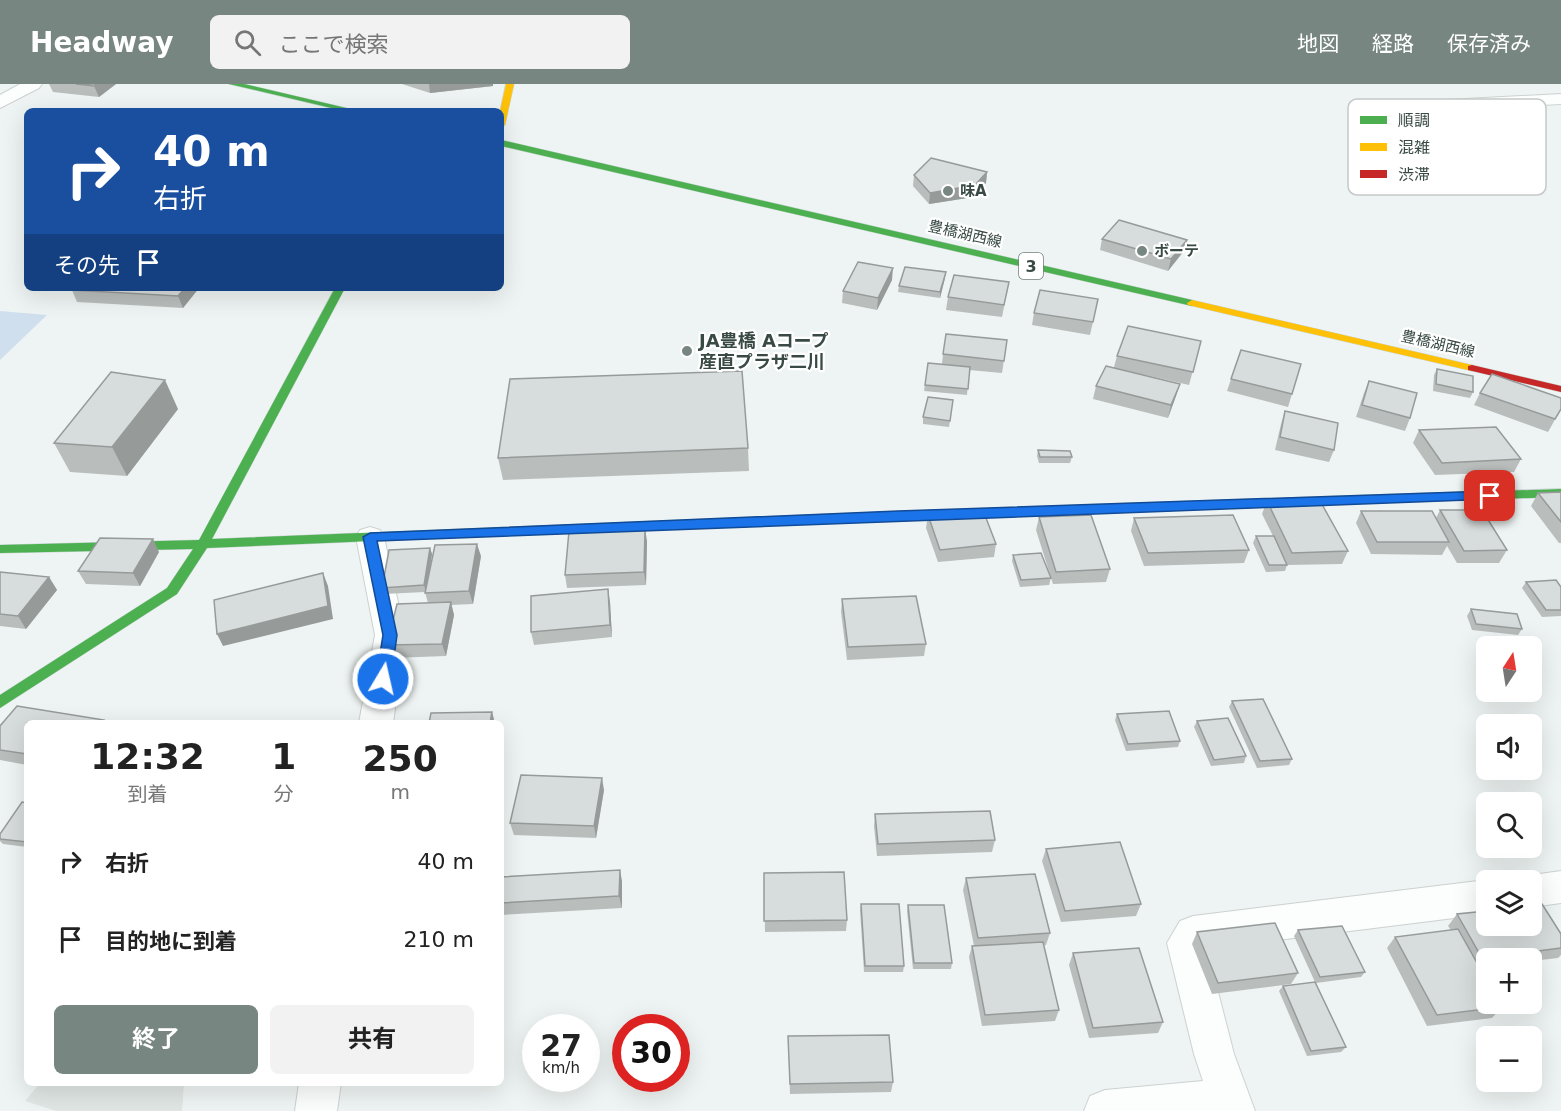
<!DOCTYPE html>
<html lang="ja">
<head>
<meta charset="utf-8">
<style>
	:root { --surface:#fff; --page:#f2f2f2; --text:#222; --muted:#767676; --accent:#788682 }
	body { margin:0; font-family:"DejaVu Sans","Noto Sans JP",sans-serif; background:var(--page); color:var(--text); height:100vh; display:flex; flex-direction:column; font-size:22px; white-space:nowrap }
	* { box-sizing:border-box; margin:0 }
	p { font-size:20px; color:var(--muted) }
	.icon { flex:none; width:33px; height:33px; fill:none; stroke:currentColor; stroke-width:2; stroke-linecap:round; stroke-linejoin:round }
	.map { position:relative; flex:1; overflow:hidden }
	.side { position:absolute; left:24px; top:636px; width:480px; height:366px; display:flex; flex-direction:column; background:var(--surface); border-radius:9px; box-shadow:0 6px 24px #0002 }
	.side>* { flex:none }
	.banner { position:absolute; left:24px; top:24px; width:480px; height:183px; border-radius:9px; box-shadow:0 6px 24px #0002; background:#1a4fa0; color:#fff; overflow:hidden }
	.needle { width:39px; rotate:12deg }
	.tools { position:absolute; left:1476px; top:552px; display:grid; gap:12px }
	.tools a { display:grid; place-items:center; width:66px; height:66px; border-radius:9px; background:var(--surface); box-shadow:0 6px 24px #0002; font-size:30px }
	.speed { position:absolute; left:522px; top:930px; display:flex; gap:12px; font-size:30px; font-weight:700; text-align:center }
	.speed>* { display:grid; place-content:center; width:78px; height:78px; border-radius:50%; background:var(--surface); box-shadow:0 6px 24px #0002; line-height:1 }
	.speed small { font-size:15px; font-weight:400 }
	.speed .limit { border:9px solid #d22; background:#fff; color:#111 }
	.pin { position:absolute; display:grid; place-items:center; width:51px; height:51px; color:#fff; margin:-26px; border-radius:12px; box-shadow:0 3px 9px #0006 }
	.me { position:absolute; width:66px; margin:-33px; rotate:9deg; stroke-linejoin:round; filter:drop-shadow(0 0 4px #0008) }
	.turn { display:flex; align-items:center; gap:21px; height:126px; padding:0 30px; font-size:27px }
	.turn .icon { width:78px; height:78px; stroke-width:2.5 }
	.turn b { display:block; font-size:42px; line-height:51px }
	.then { display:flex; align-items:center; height:57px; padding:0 30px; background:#0003; gap:12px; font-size:22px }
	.eta { display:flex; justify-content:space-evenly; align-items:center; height:102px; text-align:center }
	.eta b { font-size:36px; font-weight:700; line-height:42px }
	.button { display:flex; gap:12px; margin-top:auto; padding:12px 30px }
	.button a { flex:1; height:69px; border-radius:9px; background:var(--accent); color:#fff; font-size:24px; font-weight:700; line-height:69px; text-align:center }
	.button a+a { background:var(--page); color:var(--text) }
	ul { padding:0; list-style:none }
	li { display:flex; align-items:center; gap:18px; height:78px; padding:0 30px }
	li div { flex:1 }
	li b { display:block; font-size:22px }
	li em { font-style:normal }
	header { display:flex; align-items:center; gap:36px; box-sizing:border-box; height:84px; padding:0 30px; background:var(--accent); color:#fff }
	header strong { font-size:28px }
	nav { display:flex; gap:33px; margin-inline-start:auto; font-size:21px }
	.search { width:420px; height:54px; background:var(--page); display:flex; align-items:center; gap:15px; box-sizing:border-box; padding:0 21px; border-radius:9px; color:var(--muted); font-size:22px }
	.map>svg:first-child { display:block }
	.green { fill:#cfdfed }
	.parking { fill:#dfe6e3 }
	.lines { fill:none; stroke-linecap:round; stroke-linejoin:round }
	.street-casing { stroke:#ccd2d0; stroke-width:2 }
	.fast-casing { stroke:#c7d4d2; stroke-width:1 }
	.slow-casing { stroke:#c7d4d2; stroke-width:1 }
	.jam-casing { stroke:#c7d4d2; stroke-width:1 }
	.street { fill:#fcfdfd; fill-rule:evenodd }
	.fast { fill:#4caf50; fill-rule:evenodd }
	.slow { fill:#ffc107; fill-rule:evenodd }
	.jam { fill:#c62828; fill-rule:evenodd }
	.wall { fill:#b9bebd }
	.shaded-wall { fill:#969b9a }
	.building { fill:#d7dddc; stroke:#969b9a; stroke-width:1.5 }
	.route { fill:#1a73e8; stroke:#114b97; stroke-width:1.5 }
	.poi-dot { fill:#788682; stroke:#fff; stroke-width:2 }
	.labels { text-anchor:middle; stroke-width:4.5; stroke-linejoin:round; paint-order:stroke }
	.far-poi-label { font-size:15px; font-weight:bold; fill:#394a45; stroke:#fff; text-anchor:start }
	.far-street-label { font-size:15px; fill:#394a45; stroke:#fff }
	.shield { fill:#fff; stroke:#74807d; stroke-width:1.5 }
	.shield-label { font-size:16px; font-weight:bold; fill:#394a45 }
	.poi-label { font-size:18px; font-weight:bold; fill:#394a45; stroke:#fff; text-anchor:start }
	.key { fill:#fff; stroke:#c4c9c7; stroke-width:1.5 }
	.key-label { font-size:16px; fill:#394a45 }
</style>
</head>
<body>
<header>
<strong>Headway</strong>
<div class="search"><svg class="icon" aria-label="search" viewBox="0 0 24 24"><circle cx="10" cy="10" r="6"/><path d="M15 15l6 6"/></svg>ここで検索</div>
<nav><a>地図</a><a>経路</a><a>保存済み</a></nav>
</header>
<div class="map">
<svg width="1561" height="1027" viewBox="0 0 1561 1027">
	<rect width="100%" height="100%" fill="#eef4f3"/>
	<!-- green -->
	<path class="green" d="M0,227L47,231L0,276Z"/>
	<!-- parking -->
	<path class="parking" d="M40,999H184L182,1027H56L25,1017Z"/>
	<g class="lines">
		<!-- street casing -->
		<g class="street-casing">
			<g id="street">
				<path d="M20,0H42L39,4L0,24V11Z"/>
				<path d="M1561,10V20L1446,26L1440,25L1437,21L1440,17L1446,16Z"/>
				<path d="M370,443L380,446L384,453L405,551L393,639H359L375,551L356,453L360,446Z"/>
				<path d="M1561,787V819L1532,823V796L1519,795L1532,791Z"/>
				<path d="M1486,796V830L1207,865L1234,970L1255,1027H1084L1090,1012L1105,1006L1203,997L1194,970L1167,859L1180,837L1193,832Z"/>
				<path d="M299,999H341L337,1027H295Z"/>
			</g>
		</g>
		<!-- fast casing -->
		<g class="fast-casing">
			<g id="fast">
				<path d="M229,0H244L359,27H344Z"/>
				<path d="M501,56L1192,216L1197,219L1192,222L501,62Z"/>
				<path d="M335,204H345L212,455L829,430L835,434L829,438L207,464L177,510L0,624V611L167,504L193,465L0,469V461L199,456Z"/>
				<path d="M1561,405V413L1312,421L1306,417L1312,413Z"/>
			</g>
		</g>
		<!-- slow casing -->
		<g class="slow-casing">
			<g id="slow">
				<path d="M506,0H514L505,41L501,44L500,27Z"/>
				<path d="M1192,216L1472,281L1478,284L1472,287L1188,221L1187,219Z"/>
				<path d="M1111,420L1117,424L1115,427L829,438L823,434L829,430Z"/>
			</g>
		</g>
		<!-- jam casing -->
		<g class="jam-casing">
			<g id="jam">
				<path d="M1472,281L1561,302V308L1468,286V282Z"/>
				<path d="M1312,413L1316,414L1318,417L1316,420L1111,428L1105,424L1111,420Z"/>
			</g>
		</g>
		<!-- street -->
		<use href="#street" class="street"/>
		<!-- fast -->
		<use href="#fast" class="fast"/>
		<!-- slow -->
		<use href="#slow" class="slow"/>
		<!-- jam -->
		<use href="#jam" class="jam"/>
	</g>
	<!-- wall -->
	<g class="wall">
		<path d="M49,0H116L99,13L53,8Z"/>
		<path d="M402,0H493V2L430,9Z"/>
		<path d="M987,88L986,99L974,113L929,120L913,102L914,91Z"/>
		<path d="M1102,155L1187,156L1183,168L1168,187L1100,166Z"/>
		<path d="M945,194L940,214L898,208L899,202Z"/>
		<path d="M892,196L877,226L842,219L843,207Z"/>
		<path d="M1009,198L1002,233L946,226L948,213Z"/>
		<path d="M199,204L183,224L77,218L72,206Z"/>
		<path d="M216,204H256L216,206Z"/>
		<path d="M1098,215L1090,251L1032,241L1034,229Z"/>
		<path d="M1007,256L1002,289L969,286L967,311L924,307L928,279L942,280L943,270Z"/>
		<path d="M1201,257L1189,301L1142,290L1180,300L1176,312L1168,334L1093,315L1096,302L1114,283L1117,272Z"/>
		<path d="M1241,266L1292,310L1288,323L1227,307Z"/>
		<path d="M1437,285L1473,308L1470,314L1433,307L1434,291Z"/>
		<path d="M1369,297L1410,334L1405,347L1356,333L1364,309Z"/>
		<path d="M1480,309L1561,325L1548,348L1474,321Z"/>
		<path d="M953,316L949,343L923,340V333Z"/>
		<path d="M178,325L127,392L70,388L54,359Z"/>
		<path d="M1285,327L1334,366L1329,378L1275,366L1281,340Z"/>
		<path d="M1419,346L1521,375L1514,388L1435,391L1413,359Z"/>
		<path d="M748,364L749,387L503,396L498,374Z"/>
		<path d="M1038,366L1072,373L1070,379H1039L1037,372Z"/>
		<path d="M1561,408V459H1559L1531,422L1538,409Z"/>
		<path d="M1267,417L1348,467L1342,480L1287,481L1285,487L1266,488L1253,459L1256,452H1273L1262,430Z"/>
		<path d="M1440,426L1507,466L1499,479H1457L1447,462L1442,471L1371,470L1356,439L1361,427L1436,434Z"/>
		<path d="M928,431L996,460L994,473L938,478L926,444Z"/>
		<path d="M1039,433L1110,485L1106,498L1053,500L1036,446Z"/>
		<path d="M1134,434L1249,466L1244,479L1144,482L1131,447Z"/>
		<path d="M647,457L646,501L567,504L565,491Z"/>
		<path d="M430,464L432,470L429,492L481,472L473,520L451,521L454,531L446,572L392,574L387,561L428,519L425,508L384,510L382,504Z"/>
		<path d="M159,468L140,502L86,500L78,487Z"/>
		<path d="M1013,471L1051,494L1049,501L1020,503L1012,477Z"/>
		<path d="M0,488L49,493L57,506L26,545L0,542Z"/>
		<path d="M1526,498L1561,503V532L1542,533L1522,504Z"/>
		<path d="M842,515L926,560L924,572L847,576L841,528Z"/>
		<path d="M610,518L612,553L534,561L531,548Z"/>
		<path d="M1471,525L1522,545L1518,551L1472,546L1467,532Z"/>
		<path d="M1232,617L1292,675L1289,681L1257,684L1229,623Z"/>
		<path d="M17,622L104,636L106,639H27V681L0,676V642Z"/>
		<path d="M1117,630L1180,657L1178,663L1126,667L1115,636Z"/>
		<path d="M1197,637L1246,672L1244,679L1211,682L1194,643Z"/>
		<path d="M604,706L596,754L514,751L510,739Z"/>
		<path d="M27,719V763L3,760L0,757V750Z"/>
		<path d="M875,730L995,756L992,768L877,772L874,742Z"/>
		<path d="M1046,765L1141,820L1136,832L1061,838L1042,777Z"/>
		<path d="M764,789L847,836L846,847L765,848Z"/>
		<path d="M501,793L622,797V824L501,831Z"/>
		<path d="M966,794L1050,849L1046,861H1044L1059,926L1055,937L982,942L969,873L972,862H974L963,806Z"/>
		<path d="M861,820L904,882L903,888H864L860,826Z"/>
		<path d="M908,821L952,879L951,885H913L907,827Z"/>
		<path d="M1457,830L1561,850V871L1558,874L1532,877V874H1486V883L1480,884L1502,923L1492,934L1427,942L1387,864L1395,853L1451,846L1448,842Z"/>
		<path d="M1298,846L1365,888L1361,893L1316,899L1346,963L1341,968L1307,972L1279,907L1283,902L1315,898L1294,852Z"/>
		<path d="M1197,848L1298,889L1291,900L1212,910L1192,860Z"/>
		<path d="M1073,869L1163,938L1158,949L1089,954L1069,881Z"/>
		<path d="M788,952L893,998L891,1008L790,1010Z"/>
	</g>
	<!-- shaded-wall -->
	<g class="shaded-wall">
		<path d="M97,0H116L99,13L94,2Z"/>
		<path d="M429,0H493V2L430,9Z"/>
		<path d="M987,88L986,99L974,113L929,120L930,109Z"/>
		<path d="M1187,156L1183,168L1168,187L1171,175Z"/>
		<path d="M893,184L892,196L877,226L878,214Z"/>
		<path d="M946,188L945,194L940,214V208Z"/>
		<path d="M185,204H199L183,224L178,212Z"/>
		<path d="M165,296L178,325L127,392L112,363Z"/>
		<path d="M1180,300L1176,312L1168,334L1171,321Z"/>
		<path d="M645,444L647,457L646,501L644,488Z"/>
		<path d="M153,455L159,468L140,502L133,489Z"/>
		<path d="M477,460L481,472L473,520L469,507Z"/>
		<path d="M430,464L432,470L426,508L424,501Z"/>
		<path d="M323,489L328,502L333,535L223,562L217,550Z"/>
		<path d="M49,493L57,506L26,545L18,532Z"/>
		<path d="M608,505L610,518L612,553L610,541Z"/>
		<path d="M451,518L454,531L446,572L442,560Z"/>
		<path d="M492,628L494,635L493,639H490Z"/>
		<path d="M602,694L604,706L596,754L594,742Z"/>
		<path d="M620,786L622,797V824L619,812Z"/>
	</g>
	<!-- building -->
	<g class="building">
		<path d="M76,0H97L94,2Z"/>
		<path d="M931,74L987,88L975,101L930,109L914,91Z"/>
		<path d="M1119,136L1187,156L1171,175L1102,155Z"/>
		<path d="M858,178L893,184L878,214L843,207Z"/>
		<path d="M905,183L946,188L940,208L899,202Z"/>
		<path d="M954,191L1009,198L1004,221L948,213Z"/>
		<path d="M73,204H185L178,212L72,206Z"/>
		<path d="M1040,206L1098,215L1093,238L1034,229Z"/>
		<path d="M1128,242L1201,257L1193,288L1117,272Z"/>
		<path d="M946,250L1007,256L1004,277L943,270Z"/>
		<path d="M1241,266L1301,280L1292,310L1231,295Z"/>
		<path d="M928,279L970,283L968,305L925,301Z"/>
		<path d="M1106,282L1180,300L1171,321L1096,302Z"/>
		<path d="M1437,285L1473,292V308L1436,300Z"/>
		<path d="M742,287L748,364L498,374L510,295Z"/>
		<path d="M111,288L165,296L112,363L54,359Z"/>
		<path d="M1492,290L1561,314V325L1555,335L1480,309Z"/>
		<path d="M1369,297L1417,309L1410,334L1362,321Z"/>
		<path d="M928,313L953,316L950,337L923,333Z"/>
		<path d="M1285,327L1338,339L1334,366L1280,353Z"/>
		<path d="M1496,343L1521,375L1442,379L1419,346Z"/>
		<path d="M1038,366L1070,367L1072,373H1040Z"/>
		<path d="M1561,408V438L1538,409Z"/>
		<path d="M1319,415L1348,467L1292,469L1267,417Z"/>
		<path d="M983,426L996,460L940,466L928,431Z"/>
		<path d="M1440,426H1482L1507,466L1464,467Z"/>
		<path d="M1361,427H1432L1449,458H1377Z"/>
		<path d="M1091,431L1110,485L1056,488L1039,433Z"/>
		<path d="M1233,431L1249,466L1148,469L1134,434Z"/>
		<path d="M645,444L644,488L565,491L569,447Z"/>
		<path d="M1256,452H1274L1287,481H1269Z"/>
		<path d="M100,454L153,455L133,489L78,487Z"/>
		<path d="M477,460L469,507L425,509L435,461Z"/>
		<path d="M430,464L424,501L382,504L389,466Z"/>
		<path d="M1041,469L1051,494L1021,496L1013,471Z"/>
		<path d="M0,488L49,493L18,532L0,530Z"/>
		<path d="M323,489L328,522L217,550L214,516Z"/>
		<path d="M1556,496L1561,503V526H1546L1526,498Z"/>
		<path d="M608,505L610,541L531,548V512Z"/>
		<path d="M916,512L926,560L848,563L842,515Z"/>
		<path d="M451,518L442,560L387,561L397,520Z"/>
		<path d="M1471,525L1517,530L1522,545L1476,540Z"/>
		<path d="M1263,615L1292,675L1260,677L1232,617Z"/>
		<path d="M17,622L104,636L102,639H27V670L0,666V642Z"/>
		<path d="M1169,627L1180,657L1128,660L1117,630Z"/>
		<path d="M492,628L490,639H429L431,629Z"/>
		<path d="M1228,634L1246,672L1214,676L1197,637Z"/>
		<path d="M521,691L602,694L594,742L510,739Z"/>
		<path d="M22,718L27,719V758L0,755V750Z"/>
		<path d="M990,727L995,756L878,760L875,730Z"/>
		<path d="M1120,758L1141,820L1065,827L1046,765Z"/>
		<path d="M620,786L619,812L501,819V793Z"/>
		<path d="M844,788L847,836L764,837V789Z"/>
		<path d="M1035,790L1050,849L978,854L966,794Z"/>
		<path d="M861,820H899L904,882H865Z"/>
		<path d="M1542,820L1561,850V864L1482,874L1457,830L1486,827V842H1532V821Z"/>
		<path d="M908,821H944L952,879H914Z"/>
		<path d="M1275,839L1298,889L1218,899L1197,848Z"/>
		<path d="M1342,842L1365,888L1320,893L1298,846Z"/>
		<path d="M1458,845L1486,895V920H1500L1502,923L1437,931L1395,853Z"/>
		<path d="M1043,858L1059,926L985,931L972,862Z"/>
		<path d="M1139,864L1163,938L1093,944L1073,869Z"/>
		<path d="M1315,898L1346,963L1311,967L1283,902Z"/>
		<path d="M889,951L893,998L790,1000L788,952Z"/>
	</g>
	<!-- route -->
	<path class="route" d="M1490,407L1494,409L1496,412L1494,415L377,457L397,551L391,595L388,599H378L376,595L383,551L363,453L370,449L898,427Z"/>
	<!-- markers -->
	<g class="poi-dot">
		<circle cx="948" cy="107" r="6"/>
		<circle cx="1142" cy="167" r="6"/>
		<circle cx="687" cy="267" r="6"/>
	</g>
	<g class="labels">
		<!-- far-poi labels -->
		<g class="far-poi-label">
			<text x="960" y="112">味A</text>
			<text x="1154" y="172">ボーテ</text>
		</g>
		<!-- far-street labels -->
		<g class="far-street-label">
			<text transform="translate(965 150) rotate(13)" y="5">豊橋湖西線</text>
			<text transform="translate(1438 260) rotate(13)" y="5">豊橋湖西線</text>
		</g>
		<!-- shield labels -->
		<rect class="shield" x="1019" y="169" width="24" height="26" rx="4.5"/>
		<g class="shield-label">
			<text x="1031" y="188">3</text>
		</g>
		<!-- poi labels -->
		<g class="poi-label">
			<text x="699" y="263">JA豊橋 Aコープ<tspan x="699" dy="21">産直プラザ二川</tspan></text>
		</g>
	</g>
	<!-- legend -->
	<rect x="1348" y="15" width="198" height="96" rx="9" class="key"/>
	<rect x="1360" y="32" width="27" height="8" fill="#4caf50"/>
	<rect x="1360" y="59" width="27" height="8" fill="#ffc107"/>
	<rect x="1360" y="86" width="27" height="8" fill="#c62828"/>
	<g class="key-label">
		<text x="1398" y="42">順調</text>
		<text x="1398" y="69">混雑</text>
		<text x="1398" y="96">渋滞</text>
	</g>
</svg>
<div class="tools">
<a><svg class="needle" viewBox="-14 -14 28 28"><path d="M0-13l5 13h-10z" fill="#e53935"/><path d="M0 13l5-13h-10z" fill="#767676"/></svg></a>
<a><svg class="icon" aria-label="sound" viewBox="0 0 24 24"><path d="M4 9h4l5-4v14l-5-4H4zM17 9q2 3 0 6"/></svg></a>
<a><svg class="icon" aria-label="search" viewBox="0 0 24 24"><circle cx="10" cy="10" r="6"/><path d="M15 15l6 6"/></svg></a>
<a><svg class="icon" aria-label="layers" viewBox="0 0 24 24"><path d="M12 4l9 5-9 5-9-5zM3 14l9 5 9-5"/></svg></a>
<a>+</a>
<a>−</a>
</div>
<div class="speed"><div>27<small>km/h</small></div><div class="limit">30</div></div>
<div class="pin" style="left:1490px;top:412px;background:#d93025"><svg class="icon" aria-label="arrive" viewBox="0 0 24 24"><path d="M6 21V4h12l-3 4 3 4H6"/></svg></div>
<svg class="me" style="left:383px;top:595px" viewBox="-20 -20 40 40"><circle r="17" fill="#1a73e8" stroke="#fff" stroke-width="3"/><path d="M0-11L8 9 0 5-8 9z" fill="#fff"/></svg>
<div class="banner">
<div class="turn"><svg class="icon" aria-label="right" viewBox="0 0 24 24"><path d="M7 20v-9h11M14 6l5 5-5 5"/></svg><div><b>40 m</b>右折</div></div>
<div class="then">その先<svg class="icon" aria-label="arrive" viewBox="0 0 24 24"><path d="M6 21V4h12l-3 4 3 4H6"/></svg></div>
</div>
<section class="side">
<div class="eta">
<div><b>12:32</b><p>到着</p></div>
<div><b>1</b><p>分</p></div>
<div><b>250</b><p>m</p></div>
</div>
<ul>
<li><svg class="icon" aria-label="right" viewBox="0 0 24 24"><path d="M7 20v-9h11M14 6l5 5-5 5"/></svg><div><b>右折</b></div><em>40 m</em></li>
<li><svg class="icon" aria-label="arrive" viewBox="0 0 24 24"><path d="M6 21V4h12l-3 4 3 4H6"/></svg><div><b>目的地に到着</b></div><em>210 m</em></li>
</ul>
<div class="button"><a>終了</a><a>共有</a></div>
</section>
</div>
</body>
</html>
